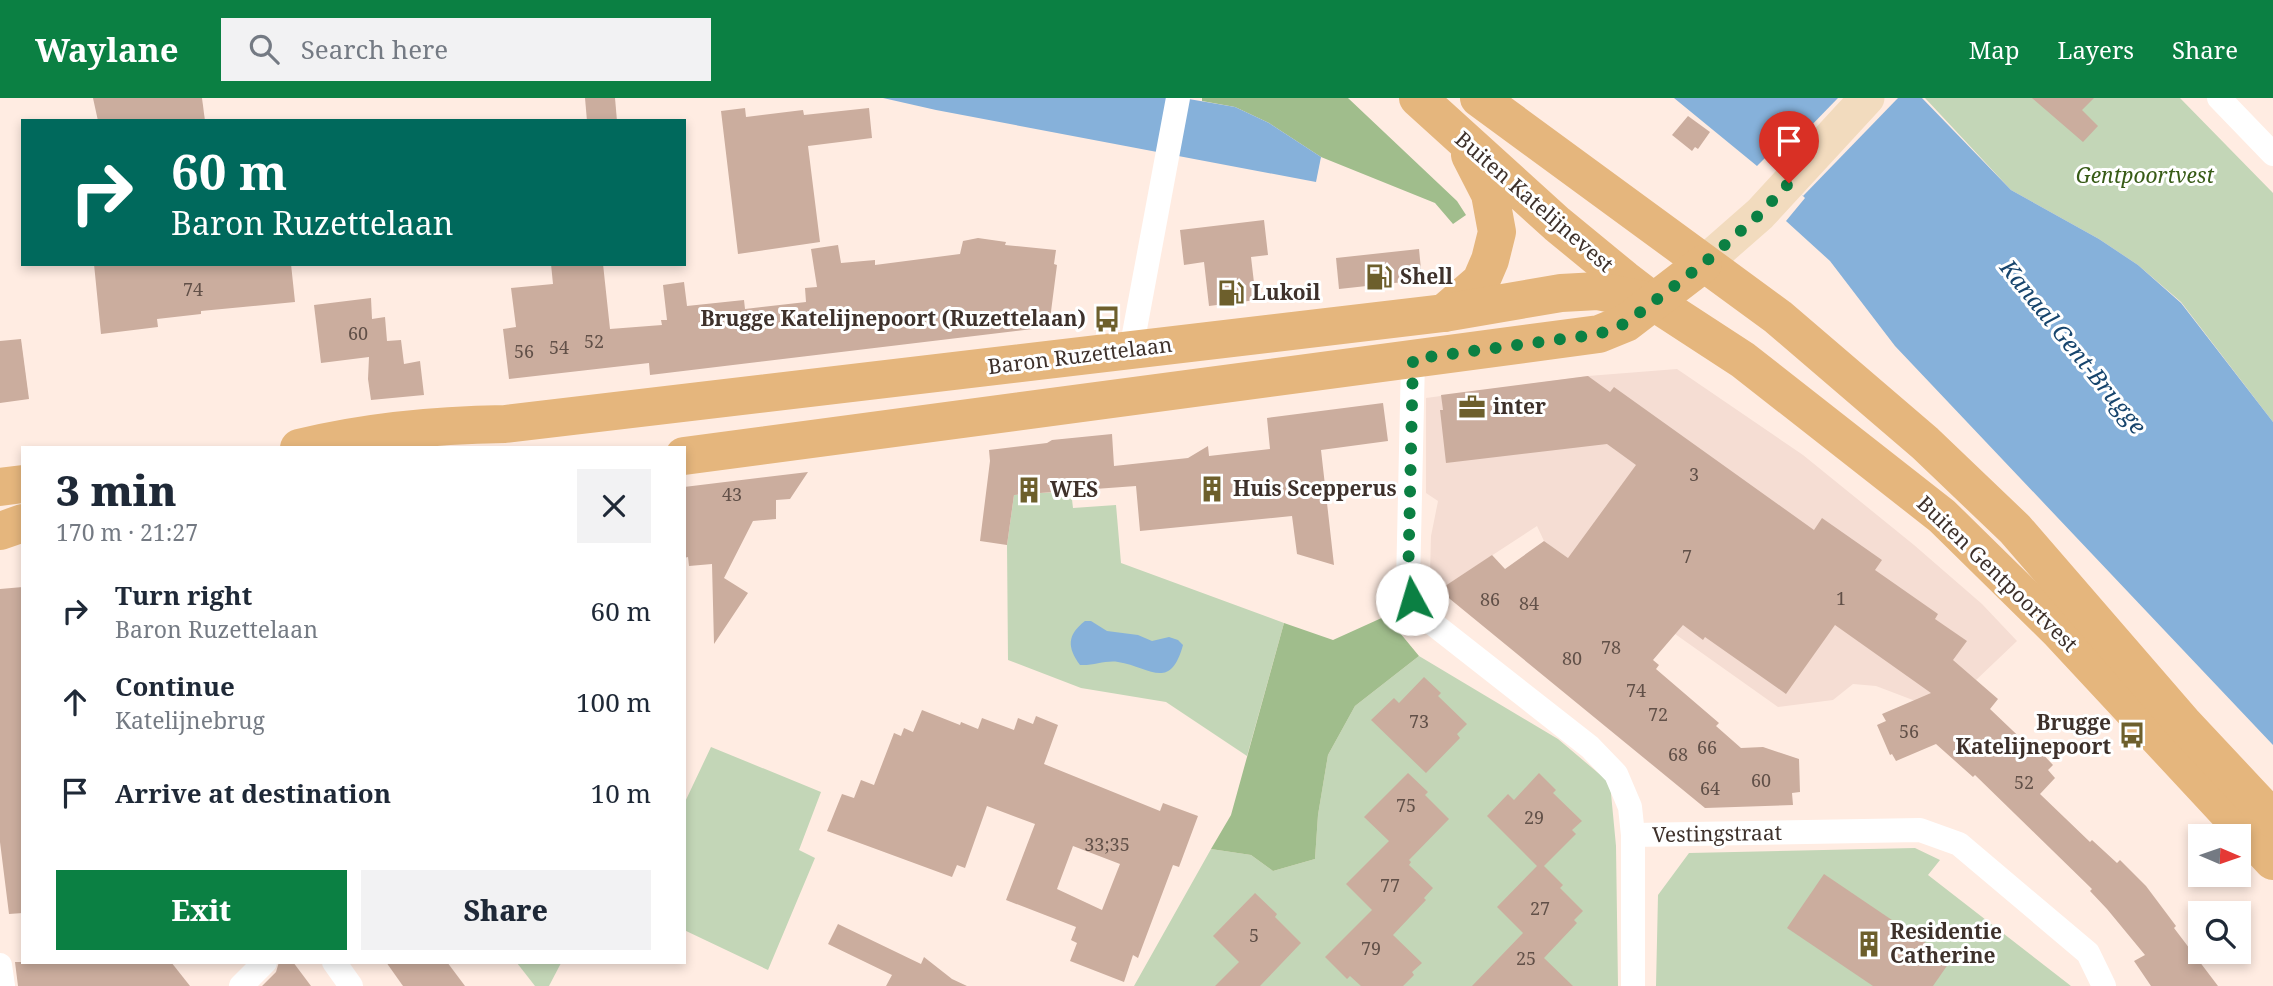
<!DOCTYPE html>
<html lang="en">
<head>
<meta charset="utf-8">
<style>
	:root { --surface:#fff; --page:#f2f2f3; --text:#1f2937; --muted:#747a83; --accent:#0b8043 }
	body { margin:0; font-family:"Noto Serif",serif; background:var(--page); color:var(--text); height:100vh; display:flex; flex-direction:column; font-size:26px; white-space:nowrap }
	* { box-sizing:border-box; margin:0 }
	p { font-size:23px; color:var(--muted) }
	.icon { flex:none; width:38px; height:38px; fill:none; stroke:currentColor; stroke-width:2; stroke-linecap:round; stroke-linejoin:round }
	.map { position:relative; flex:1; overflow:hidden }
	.panel { position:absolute; left:21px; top:348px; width:665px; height:518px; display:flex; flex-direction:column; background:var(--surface); border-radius:0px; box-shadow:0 4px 10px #0003 }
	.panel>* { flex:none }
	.hud { position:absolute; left:21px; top:21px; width:665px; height:147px; border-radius:0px; box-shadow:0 4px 10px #0003; background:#00695c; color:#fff; overflow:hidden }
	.needle { width:46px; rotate:92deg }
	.buttons { position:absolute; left:2188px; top:726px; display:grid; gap:14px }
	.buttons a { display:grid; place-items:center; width:63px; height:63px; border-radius:0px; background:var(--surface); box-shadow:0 4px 10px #0003; font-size:35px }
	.pin { position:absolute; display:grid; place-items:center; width:60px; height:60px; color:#fff; margin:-72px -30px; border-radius:50% 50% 50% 0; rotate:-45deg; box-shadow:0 0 7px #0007 }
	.pin .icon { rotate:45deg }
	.me { position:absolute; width:77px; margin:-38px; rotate:354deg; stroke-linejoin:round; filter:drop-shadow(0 0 5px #0008) }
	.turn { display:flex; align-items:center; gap:24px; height:147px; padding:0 35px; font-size:32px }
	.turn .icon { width:91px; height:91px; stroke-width:2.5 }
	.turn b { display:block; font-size:49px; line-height:60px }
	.round { display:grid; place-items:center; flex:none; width:74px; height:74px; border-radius:0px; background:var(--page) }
	.overview { display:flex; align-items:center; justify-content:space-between; height:119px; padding:0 35px }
	h1 { font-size:42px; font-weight:800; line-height:52px }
	.action { display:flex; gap:14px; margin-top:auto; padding:14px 35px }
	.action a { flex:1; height:80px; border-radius:0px; background:var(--accent); color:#fff; font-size:28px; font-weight:800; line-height:80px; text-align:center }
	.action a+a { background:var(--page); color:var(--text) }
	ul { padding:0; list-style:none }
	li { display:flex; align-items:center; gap:21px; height:91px; padding:0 35px }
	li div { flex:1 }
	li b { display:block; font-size:26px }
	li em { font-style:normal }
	header { display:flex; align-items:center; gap:42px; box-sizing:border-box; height:98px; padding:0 35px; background:var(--accent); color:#fff }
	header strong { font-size:33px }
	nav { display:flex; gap:38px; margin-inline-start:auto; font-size:24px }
	.search { width:490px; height:63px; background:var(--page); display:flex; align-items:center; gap:18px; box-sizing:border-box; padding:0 24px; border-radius:0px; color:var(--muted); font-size:26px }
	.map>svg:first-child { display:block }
	.built { fill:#f5ddd3 }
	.green { fill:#c3d6b7 }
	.forest { fill:#a0bd8c }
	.water { fill:#86b1da }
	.pier { fill:#ffece2 }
	.building { fill:#cbad9e; fill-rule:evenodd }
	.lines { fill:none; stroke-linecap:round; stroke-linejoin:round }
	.street { stroke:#fff; stroke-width:24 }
	.secondary { stroke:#f2dbbe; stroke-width:35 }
	.primary { stroke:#e5b67d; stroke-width:38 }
	.route { stroke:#0b8043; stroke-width:12; stroke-dasharray:0 21.6 }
	.labels { text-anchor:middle; stroke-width:6; stroke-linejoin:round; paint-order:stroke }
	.number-label { font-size:18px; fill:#615048 }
	.park-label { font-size:21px; font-style:italic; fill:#375b16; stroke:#fff }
	.street-label { font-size:21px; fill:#3e312b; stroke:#fff }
	.poi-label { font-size:21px; font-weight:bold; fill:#3e312b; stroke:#fff; text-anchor:start }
	.water-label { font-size:23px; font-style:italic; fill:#17456d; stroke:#fff }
</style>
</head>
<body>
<header>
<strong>Waylane</strong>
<div class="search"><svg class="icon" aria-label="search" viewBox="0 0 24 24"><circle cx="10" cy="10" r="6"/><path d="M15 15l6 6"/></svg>Search here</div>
<nav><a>Map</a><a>Layers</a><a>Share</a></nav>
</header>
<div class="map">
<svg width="2273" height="888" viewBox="0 0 2273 888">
	<rect width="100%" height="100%" fill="#ffece2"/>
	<!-- built -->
	<path class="built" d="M1677,271L1803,357L1914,447L1982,506L2017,543L1954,603L1926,607L1876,588L1853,586L1833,602L1778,609L1544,443L1537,428L1439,492L1430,475L1431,438L1438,403L1426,395V300L1588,278Z"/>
	<!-- green -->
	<g class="green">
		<path d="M1925,0H2180L2273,95V324L2181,204L2138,167L2099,141L2011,92Z"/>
		<path d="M1071,393L1073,410L1116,407L1121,465L1284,525L1247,658L1166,604L1081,590L1008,562L1007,447L1014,397Z"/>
		<path d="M1419,558L1558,641L1610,685L1616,748L1618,888H1134L1211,751L1251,757L1273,773L1315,761L1318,717L1328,657L1355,608Z"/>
		<path d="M711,649L821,694L799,752L815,760L768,872L684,832V706Z"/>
		<path d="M1915,750L1940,762L1928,777L2071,888H1656L1658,797L1689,755Z"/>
		<path d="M517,865H561L549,888H535Z"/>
	</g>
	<!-- forest -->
	<g class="forest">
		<path d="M1202,0H1348L1457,103L1466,117L1453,126L1435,105L1321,59L1269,25L1235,9L1202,3Z"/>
		<path d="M1386,518L1419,558L1355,608L1328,657L1318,717L1315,761L1273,773L1251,757L1211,751L1231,717L1284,525L1333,542Z"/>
	</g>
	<!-- water -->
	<g class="water">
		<path d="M883,0H1183L1235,9L1269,25L1321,59L1316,84L936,12Z"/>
		<path d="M1674,0H1922L2011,92L2099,141L2138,167L2181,205L2273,324V647L1895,248L1830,163L1786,123L1805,100L1765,60L1757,68Z"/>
		<path d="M1085,523H1091L1107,533L1138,537L1152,543L1169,539L1178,542L1183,547C1170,594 1150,569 1118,564C1106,562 1093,568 1080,567C1067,549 1067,537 1085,523Z"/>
	</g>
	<!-- pier -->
	<path class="pier" d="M1838,0H1898L1803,98L1772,68Z"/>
	<!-- building -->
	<g class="building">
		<path d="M93,0H202L205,23H98Z"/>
		<path d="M585,0H615L617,23H587Z"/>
		<path d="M2032,0H2094L2082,12L2098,28L2083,44Z"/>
		<path d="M745,10L746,19L803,12L804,17L869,10L872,40L808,48L820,144L738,156L721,13Z"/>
		<path d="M1688,18L1710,34L1698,51L1695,49L1692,53L1672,37Z"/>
		<path d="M1264,122L1268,157L1251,159L1256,202L1209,208L1204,164L1184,167L1180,132Z"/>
		<path d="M978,140L1006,144L1005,147L1056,152L1054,166L1057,167L1049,229L650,277L649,265L509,281L503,231L516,229L511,190L553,186L551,166H603L610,231L662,227L661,222H667L663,187L684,184L687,208L744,202L745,211L806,204L805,190L817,189L811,151L838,147L841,165L875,162V167L960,156L963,143Z"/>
		<path d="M1419,151L1422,182L1339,191L1336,160Z"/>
		<path d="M94,166H291L295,204L201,213V216L157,221L158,229L101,236Z"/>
		<path d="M371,200L372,221L385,219L387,243L401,242L404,266L420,263L424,297L371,302L368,281L369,259L321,265L314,207Z"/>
		<path d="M21,241L29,301L0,305V243Z"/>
		<path d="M1588,278L1610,294L1614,289L1814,432L1822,420L1882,462L1875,472L1938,516L1935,521L1967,543L1953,562L1998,601L1990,611L2033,652L2036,649L2053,667L2048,672L2055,680L2040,696L2090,744L2092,742L2117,765L2120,762L2146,788L2176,828L2174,830L2218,888H2151L2134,863L2145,857L2107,811L2090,793L2092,791L1975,677L1973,679L1936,646L1896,663L1892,656L1890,657L1877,627L1886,623L1882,616L1931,595L1835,527L1786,596L1705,539L1703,542L1683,527L1653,562L1659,567L1656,571L1719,625L1716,628L1741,650L1763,649L1799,661L1800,694L1792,695L1793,707L1705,710L1439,492L1492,457L1505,471L1544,443L1568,460L1636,367L1607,346L1446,365L1440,312H1443L1441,297Z"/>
		<path d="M1383,305L1388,343L1321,352L1334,467L1297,456L1292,418L1140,433L1136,388L1014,397L1007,447L980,443L990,363L989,352L1047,345L1052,342L1112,336L1114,368L1188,360L1208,348L1209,358L1270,351L1267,320Z"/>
		<path d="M808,374L790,401L776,402V421L753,423L724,480L748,495L714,546L712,466L689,468L688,459L684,460V389Z"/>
		<path d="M23,489V815L9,816L0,744V491Z"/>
		<path d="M1424,579L1441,595L1438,598L1467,626L1457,636L1460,640L1426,675L1371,622L1394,600L1399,605Z"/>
		<path d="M922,612L960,627L961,624L978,631L982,620L1014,632L1018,620L1033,626L1036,618L1058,627L1044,666L1160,713L1163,705L1198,718L1179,769L1173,767L1138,860L1133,857L1124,884L1070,863L1077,845L1071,842L1076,829L1006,802L1035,726L987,708L965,770L957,767L952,779L827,733L842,696L854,700L861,682L874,687L894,635L901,638L904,630L913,634ZM1073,748L1120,766L1102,812L1057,791Z"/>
		<path d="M1408,675L1428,694L1425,697L1449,721L1409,762L1411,764L1409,767L1433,790L1424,800L1426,802L1393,837L1422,865L1412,874L1414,877L1403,888H1361L1350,878L1347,881L1325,859L1372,812L1346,786L1389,743L1364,719Z"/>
		<path d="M1539,675L1556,692L1553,695L1582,723L1572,732L1576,736L1544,768L1563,787L1560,790L1583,813L1574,822L1577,825L1544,860L1573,888H1472L1523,835L1497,809L1537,768L1487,718L1508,696L1514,702Z"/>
		<path d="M1824,776L1951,862L1933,888H1873L1787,830Z"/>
		<path d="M1255,795L1277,816L1275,819L1301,845L1260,888H1215L1239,864L1213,838Z"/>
		<path d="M838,826L921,866L924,859L952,881L967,888H886L892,877L828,846Z"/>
		<path d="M15,864H171L190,888H18Z"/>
		<path d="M279,864H293L311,888H262L276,874Z"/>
		<path d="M386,864H447L465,888H403Z"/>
	</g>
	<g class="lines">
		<!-- street -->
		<g class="street">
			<path d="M2219,0L2273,56"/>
			<path d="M1131,252L1178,0"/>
			<path d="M1413,261L1408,487L1418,514L1590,649L1616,676L1630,709L1633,737V888"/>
			<path d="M1633,737L1920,732L1959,746L2088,855L2104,888"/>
			<path d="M334,864L351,888"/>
			<path d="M0,867L3,888"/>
			<path d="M241,888L265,864"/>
		</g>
		<!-- secondary -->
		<path class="secondary" d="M1703,166L1760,116L1867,0"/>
		<!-- primary -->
		<g class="primary">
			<path d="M1418,0L1557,126L1624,181L1654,204L1743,262L1942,418L2060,534L2273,763"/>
			<path d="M1479,0L1778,219L1925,345L2015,431L2183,625L2273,721"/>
			<path d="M1444,215L1481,183L1490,162L1497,134L1490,96L1470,57"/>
			<path d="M299,350C368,333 434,327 505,326L1444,215L1561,195L1598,193L1654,204"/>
			<path d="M684,358L1599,236L1626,225L1703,166"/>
			<path d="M0,389L23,386"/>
			<path d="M0,433L23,425"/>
		</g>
	</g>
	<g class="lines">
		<!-- route -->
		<path class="route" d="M1412,501L1408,487L1413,261L1599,236L1626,225L1703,166L1760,116L1789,85"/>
	</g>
	<!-- icons -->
	<defs>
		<g id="fuel-bare" transform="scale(2.1)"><path d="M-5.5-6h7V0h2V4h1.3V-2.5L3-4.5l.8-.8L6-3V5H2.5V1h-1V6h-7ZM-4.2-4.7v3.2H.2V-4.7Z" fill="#6d5f2c" stroke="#fff" stroke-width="2.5" paint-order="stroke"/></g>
		<g id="bus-bare" transform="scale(2.1)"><path d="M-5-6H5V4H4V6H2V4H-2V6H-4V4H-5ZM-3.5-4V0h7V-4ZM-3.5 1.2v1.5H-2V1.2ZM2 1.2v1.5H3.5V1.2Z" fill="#6d5f2c" stroke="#fff" stroke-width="2.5" paint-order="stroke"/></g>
		<g id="office-bare" transform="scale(2.1)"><path d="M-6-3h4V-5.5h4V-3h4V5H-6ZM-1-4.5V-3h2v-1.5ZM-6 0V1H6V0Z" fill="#6d5f2c" stroke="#fff" stroke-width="2.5" paint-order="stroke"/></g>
		<g id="building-bare" transform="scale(2.1)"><path d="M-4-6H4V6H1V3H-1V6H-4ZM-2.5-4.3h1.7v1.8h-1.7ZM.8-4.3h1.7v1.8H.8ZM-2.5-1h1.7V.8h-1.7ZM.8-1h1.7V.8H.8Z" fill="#6d5f2c" stroke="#fff" stroke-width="2.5" paint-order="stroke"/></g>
	</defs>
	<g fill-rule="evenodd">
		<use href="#fuel-bare" x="1379" y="179"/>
		<use href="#fuel-bare" x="1231" y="195"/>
		<use href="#bus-bare" x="1107" y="221"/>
		<use href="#office-bare" x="1472" y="309"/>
		<use href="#building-bare" x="1212" y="391"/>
		<use href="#building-bare" x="1029" y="392"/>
		<use href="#bus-bare" x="2132" y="637"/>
		<use href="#building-bare" x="1869" y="846"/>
	</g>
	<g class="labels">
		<!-- number labels -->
		<g class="number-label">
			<text x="193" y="198">74</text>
			<text x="358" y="242">60</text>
			<text x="594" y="250">52</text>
			<text x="559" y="256">54</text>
			<text x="524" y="260">56</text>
			<text x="1694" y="383">3</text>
			<text x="732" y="403">43</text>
			<text x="1687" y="465">7</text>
			<text x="1841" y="507">1</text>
			<text x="1490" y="508">86</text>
			<text x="1529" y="512">84</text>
			<text x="1611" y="556">78</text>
			<text x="1572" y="567">80</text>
			<text x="1636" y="599">74</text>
			<text x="1658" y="623">72</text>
			<text x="1419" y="630">73</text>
			<text x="1909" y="640">56</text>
			<text x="1707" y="656">66</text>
			<text x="1678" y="663">68</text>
			<text x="1761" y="689">60</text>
			<text x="2024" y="691">52</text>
			<text x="1710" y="697">64</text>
			<text x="1406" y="714">75</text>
			<text x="1534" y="726">29</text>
			<text x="1107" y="753">33;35</text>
			<text x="1390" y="794">77</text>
			<text x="1540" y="817">27</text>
			<text x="1254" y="844">5</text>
			<text x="1371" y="857">79</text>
			<text x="1526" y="867">25</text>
		</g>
		<!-- park labels -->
		<g class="park-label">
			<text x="2145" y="85">Gentpoortvest</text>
		</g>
		<!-- street labels -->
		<g class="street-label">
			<text transform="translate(1534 104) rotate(41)" y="7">Buiten Katelijnevest</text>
			<text transform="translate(1080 258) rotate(-7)" y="7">Baron Ruzettelaan</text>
			<text transform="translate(1997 476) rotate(44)" y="7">Buiten Gentpoortvest</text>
			<text transform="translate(1717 736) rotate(-1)" y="7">Vestingstraat</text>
		</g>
		<!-- poi labels -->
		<g class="poi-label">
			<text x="1400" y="186">Shell</text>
			<text x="1252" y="202">Lukoil</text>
			<text x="1086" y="228" text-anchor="end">Brugge Katelijnepoort (Ruzettelaan)</text>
			<text x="1493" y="316">inter</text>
			<text x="1233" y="398">Huis Scepperus</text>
			<text x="1050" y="399">WES</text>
			<text x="2111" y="632" text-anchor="end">Brugge<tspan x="2111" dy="24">Katelijnepoort</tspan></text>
			<text x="1890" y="841">Residentie<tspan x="1890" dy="24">Catherine</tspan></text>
		</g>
		<!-- water labels -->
		<g class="water-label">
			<text transform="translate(2073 249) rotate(51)" y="8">Kanaal Gent-Brugge</text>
		</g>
	</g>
</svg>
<div class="buttons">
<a><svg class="needle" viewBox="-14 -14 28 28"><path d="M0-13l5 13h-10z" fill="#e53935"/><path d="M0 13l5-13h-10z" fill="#747a83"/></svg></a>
<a><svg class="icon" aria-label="search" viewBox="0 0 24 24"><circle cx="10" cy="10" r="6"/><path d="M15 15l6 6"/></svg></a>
</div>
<div class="pin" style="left:1789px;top:85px;background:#d93025"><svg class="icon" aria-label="arrive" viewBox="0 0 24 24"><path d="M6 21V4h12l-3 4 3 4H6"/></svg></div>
<svg class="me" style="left:1412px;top:501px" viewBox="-20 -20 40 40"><circle r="19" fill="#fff"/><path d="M0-13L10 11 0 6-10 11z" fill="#0b8043"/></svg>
<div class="hud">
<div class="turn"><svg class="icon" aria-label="right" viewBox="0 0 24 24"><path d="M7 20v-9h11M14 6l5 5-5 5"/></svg><div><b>60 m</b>Baron Ruzettelaan</div></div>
</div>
<section class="panel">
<div class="overview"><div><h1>3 min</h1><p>170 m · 21:27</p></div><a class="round"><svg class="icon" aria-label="close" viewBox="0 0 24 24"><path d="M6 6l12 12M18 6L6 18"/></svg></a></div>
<ul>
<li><svg class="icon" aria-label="right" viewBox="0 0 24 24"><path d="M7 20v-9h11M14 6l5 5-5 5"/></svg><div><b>Turn right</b><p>Baron Ruzettelaan</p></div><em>60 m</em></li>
<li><svg class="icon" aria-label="ahead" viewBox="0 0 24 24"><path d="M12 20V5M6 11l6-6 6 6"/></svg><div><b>Continue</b><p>Katelijnebrug</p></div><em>100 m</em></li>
<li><svg class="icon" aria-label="arrive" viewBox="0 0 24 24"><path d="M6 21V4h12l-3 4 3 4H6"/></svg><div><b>Arrive at destination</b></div><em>10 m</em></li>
</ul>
<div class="action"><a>Exit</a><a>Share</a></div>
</section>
</div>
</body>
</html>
